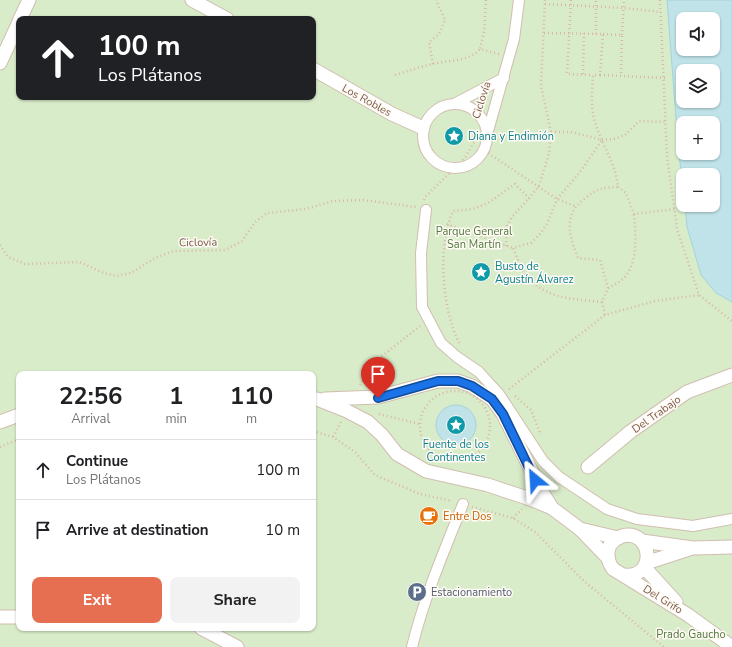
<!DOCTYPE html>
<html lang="en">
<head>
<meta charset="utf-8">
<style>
	:root { --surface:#fff; --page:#f2f2f2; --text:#202124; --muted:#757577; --line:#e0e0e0; --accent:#e76f51 }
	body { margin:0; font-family:"Nunito Sans",sans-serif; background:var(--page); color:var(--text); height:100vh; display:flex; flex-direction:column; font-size:15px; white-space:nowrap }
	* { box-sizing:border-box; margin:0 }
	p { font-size:13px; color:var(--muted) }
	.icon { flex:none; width:22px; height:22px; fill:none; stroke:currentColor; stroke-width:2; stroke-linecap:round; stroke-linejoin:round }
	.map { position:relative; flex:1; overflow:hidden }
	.side { position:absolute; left:16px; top:371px; width:300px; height:260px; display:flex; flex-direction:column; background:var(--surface); border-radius:8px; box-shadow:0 1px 3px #0004 }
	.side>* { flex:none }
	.top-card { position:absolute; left:16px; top:16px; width:300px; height:84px; border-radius:8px; box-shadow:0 1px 3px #0004; background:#202124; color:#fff; overflow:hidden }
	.tools { position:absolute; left:676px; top:12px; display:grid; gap:8px }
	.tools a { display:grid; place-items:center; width:44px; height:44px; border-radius:8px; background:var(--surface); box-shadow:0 1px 3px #0004; font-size:20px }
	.pin { position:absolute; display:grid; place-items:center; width:34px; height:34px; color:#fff; margin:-41px -17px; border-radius:50% 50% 50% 0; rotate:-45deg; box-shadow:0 0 4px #0007 }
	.pin .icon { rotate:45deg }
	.me { position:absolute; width:44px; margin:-22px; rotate:333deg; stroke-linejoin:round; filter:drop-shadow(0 0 3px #0008) }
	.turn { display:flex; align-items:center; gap:14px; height:84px; padding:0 16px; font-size:18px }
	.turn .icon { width:52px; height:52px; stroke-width:2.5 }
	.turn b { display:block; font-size:28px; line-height:34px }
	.eta { display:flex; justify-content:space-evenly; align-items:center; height:68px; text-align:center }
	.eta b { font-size:24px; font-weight:700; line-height:28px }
	.button { display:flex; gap:8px; margin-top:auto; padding:8px 16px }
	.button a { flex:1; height:46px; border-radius:8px; background:var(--accent); color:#fff; font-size:16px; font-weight:700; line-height:46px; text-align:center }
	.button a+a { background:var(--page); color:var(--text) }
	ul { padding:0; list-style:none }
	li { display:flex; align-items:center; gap:12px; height:60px; padding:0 16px; border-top:1px solid var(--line) }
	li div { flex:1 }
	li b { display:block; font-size:15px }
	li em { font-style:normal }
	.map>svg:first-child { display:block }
	.green { fill:#d8ecc9; fill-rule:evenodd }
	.water { fill:#bfe3e8; stroke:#a5d3da; fill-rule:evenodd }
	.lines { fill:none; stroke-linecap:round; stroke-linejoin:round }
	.pedestrian-casing { stroke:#d1beb0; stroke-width:12 }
	.minor-casing { stroke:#d1beb0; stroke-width:15 }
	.path { stroke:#d9b8a5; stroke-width:2.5; stroke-dasharray:1 3; stroke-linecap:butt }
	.pedestrian { stroke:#fff; stroke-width:10 }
	.minor { stroke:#fff; stroke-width:13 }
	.route-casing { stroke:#114b97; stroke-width:10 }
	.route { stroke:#1a73e8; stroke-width:7 }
	.labels { text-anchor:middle; stroke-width:3; stroke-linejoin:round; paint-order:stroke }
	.street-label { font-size:11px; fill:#7a5c4d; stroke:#fffaf3 }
	.culture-label { font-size:11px; fill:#0d838f; stroke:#fffaf3; text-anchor:start }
	.park-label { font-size:11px; fill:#537a41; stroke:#fffaf3 }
	.food-label { font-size:11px; fill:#c56008; stroke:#fffaf3; text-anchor:start }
	.service-label { font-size:11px; fill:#4e5e75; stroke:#fffaf3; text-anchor:start }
</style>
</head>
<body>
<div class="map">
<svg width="732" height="647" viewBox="0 0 732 647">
	<rect width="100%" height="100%" fill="#fdf6ec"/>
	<!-- green -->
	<path class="green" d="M0,0H732V647H0ZM19,19H313V97H19ZM683,19H713V49H683ZM683,71H713V101H683ZM683,123H713V153H683ZM683,175H713V205H683ZM19,374H313V628H19Z"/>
	<!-- water -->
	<g class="water">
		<path d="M667,0H732V302L716,293L701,275L687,227L685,205H713V175H683V189L678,145ZM683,19H713V49H683ZM683,71H713V101H683ZM683,123H713V153H683Z"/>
		<circle cx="456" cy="425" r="20"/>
	</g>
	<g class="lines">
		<!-- pedestrian casing -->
		<g class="pedestrian-casing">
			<g id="pedestrian">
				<path d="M456,103L504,78"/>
				<circle cx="455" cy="136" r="32"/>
				<path d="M488,131L514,39L519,0"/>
				<path d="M426,210L421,253L422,307L441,343L457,357L479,372L499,394L543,461L559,477L607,509L637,519L693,526L732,519"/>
				<path d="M412,647C424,598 444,551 463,504"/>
			</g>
		</g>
		<!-- minor casing -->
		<g class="minor-casing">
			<g id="minor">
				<path d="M192,0L227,19"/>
				<path d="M20,19L29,0"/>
				<path d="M0,63L19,22"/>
				<path d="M313,69L392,114L423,128"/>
				<path d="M317,399L347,411L368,422L382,435L397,454L426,471L488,485L533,500L552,508L580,529L608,558"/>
				<path d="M325,399L378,397L438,381H458L472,386L492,399L503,414L542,492L552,508"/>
				<path d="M0,422L19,415"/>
				<path d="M588,467L630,432L687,392L732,375"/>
				<path d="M580,529L618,538"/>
				<path d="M642,541L693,548L732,547"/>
				<path d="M646,563L689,549"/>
				<path d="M644,567L676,602"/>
				<path d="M624,575C658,579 652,528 622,536C617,538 613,541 610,545C606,554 608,562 613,569L688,615L732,647"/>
				<path d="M0,617H19"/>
				<path d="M201,628L237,647"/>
			</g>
		</g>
		<!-- path -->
		<g class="path">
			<path d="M486,0L484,32L480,49L499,54"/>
			<path d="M571,0L567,74L593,75"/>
			<path d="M660,0L667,156L677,229L699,295L732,321"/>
			<path d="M545,4L625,8L661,12"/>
			<path d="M544,33L603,34L600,75H593C592,91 590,109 596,125C603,146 616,165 618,187C600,188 598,188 584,199C563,215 569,236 578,258L600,260L608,288L602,302L605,315"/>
			<path d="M596,34V0"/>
			<path d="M603,34L622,35L621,76"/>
			<path d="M622,35L624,0"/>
			<path d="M433,64L429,42L439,34L445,20L436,0"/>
			<path d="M583,74L584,33"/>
			<path d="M395,75C408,71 420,67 432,64C448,60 469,62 480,49"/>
			<path d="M600,75L665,78"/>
			<path d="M551,132H571L602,140L614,139L625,135L639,121L665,122"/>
			<path d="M485,151L557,199L575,206"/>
			<path d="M618,187L626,193L634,214L675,209"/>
			<path d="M424,200L425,197L465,158L478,135"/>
			<path d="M447,224L513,248"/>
			<path d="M0,245L8,257L25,264L79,262L104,273L117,276L131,273L155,258L174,251L225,250L242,241L255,222L267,213L306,209L333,201L363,200L416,207"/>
			<path d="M506,246L507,225L512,217L529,198"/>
			<path d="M608,288C612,286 616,284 619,282C639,269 636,235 634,214"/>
			<path d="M602,302C573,299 544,299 525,274C520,267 517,257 513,248L531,243L540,234L547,224L557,199L580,172L602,140"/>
			<path d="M459,343C442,308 437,247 453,211L473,209L488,203L515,184L529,198L539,186L549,153L551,132L541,86L545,0"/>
			<path d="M360,385L381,357L420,326"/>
			<path d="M509,389L605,315L655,301L699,295"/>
			<circle cx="455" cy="426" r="35"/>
			<path d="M515,396L531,410L541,435"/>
			<path d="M379,414L419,424"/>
			<path d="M313,431L333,437L355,452L375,475L420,494L452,501"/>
			<path d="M333,437L341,422"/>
			<path d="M0,447L19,439"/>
			<path d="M472,507L513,518L535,532L585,582L664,647"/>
			<path d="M513,518L522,509"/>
		</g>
		<!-- pedestrian -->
		<use href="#pedestrian" class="pedestrian"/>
		<!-- minor -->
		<use href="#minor" class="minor"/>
	</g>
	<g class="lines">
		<!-- route casing -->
		<g class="route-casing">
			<path id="route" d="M378,398L438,381H458L472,386L492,399L503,414L535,480"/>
		</g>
		<!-- route -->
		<use href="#route" class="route"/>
	</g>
	<!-- icons -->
	<defs>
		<g id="sight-disc" transform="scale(1)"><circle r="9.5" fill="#0f9aa8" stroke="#fffaf3"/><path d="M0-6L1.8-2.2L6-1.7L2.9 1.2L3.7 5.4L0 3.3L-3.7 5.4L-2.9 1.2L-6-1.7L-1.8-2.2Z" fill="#fff"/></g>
		<g id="cafe-disc" transform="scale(1)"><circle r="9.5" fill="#e8710a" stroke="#fffaf3"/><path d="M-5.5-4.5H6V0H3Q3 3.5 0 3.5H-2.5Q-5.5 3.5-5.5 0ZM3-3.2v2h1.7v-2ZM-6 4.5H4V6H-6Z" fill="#fff"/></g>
		<g id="parking-disc" transform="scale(1)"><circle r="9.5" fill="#5c6f8a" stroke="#fffaf3"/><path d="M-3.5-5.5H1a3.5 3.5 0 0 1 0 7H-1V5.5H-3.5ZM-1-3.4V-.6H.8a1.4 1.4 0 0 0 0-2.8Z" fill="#fff"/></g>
	</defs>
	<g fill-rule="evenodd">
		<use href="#sight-disc" x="454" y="136"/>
		<use href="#sight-disc" x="481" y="272"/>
		<use href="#sight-disc" x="456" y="425"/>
		<use href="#cafe-disc" x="429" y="516"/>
		<use href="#parking-disc" x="417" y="592"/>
	</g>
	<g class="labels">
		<!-- street labels -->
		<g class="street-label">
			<text transform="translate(367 100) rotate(29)" y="4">Los Robles</text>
			<text transform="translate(481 100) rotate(-72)" y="4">Ciclovía</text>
			<text transform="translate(198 242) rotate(-1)" y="4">Ciclovía</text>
			<text transform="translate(656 414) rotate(-35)" y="4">Del Trabajo</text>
			<text transform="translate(663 599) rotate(32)" y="4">Del Grifo</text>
		</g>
		<!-- culture labels -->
		<g class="culture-label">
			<text x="468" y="140">Diana y Endimión</text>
			<text x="495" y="270">Busto de<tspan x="495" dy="13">Agustín Álvarez</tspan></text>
			<text x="456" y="448" text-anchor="middle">Fuente de los<tspan x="456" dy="13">Continentes</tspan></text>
		</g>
		<!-- park labels -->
		<g class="park-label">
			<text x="474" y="235">Parque General<tspan x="474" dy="13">San Martín</tspan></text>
			<text x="691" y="638">Prado Gaucho</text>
		</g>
		<!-- food labels -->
		<g class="food-label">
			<text x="443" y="520">Entre Dos</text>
		</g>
		<!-- service labels -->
		<g class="service-label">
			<text x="431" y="596">Estacionamiento</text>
		</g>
	</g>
</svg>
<div class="tools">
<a><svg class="icon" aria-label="sound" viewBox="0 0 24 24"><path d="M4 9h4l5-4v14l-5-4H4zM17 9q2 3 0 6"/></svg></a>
<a><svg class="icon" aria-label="layers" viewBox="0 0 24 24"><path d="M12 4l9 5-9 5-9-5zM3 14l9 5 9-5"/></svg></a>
<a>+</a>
<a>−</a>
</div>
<div class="pin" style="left:378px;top:398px;background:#d93025"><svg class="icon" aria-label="arrive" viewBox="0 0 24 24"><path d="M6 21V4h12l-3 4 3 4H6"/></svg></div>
<svg class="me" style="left:535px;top:480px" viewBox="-20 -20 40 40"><path d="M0-17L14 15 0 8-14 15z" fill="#1a73e8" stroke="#fff" stroke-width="4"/></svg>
<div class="top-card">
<div class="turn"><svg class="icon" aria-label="ahead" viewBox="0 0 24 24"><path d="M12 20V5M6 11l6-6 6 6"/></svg><div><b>100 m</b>Los Plátanos</div></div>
</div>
<section class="side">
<div class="eta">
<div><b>22:56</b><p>Arrival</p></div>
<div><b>1</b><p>min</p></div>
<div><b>110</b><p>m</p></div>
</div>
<ul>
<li><svg class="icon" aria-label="ahead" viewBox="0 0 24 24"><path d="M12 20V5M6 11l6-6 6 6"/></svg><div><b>Continue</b><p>Los Plátanos</p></div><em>100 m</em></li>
<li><svg class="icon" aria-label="arrive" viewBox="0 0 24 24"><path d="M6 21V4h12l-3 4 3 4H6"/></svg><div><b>Arrive at destination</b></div><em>10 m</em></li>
</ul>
<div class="button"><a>Exit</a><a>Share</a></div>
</section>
</div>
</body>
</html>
